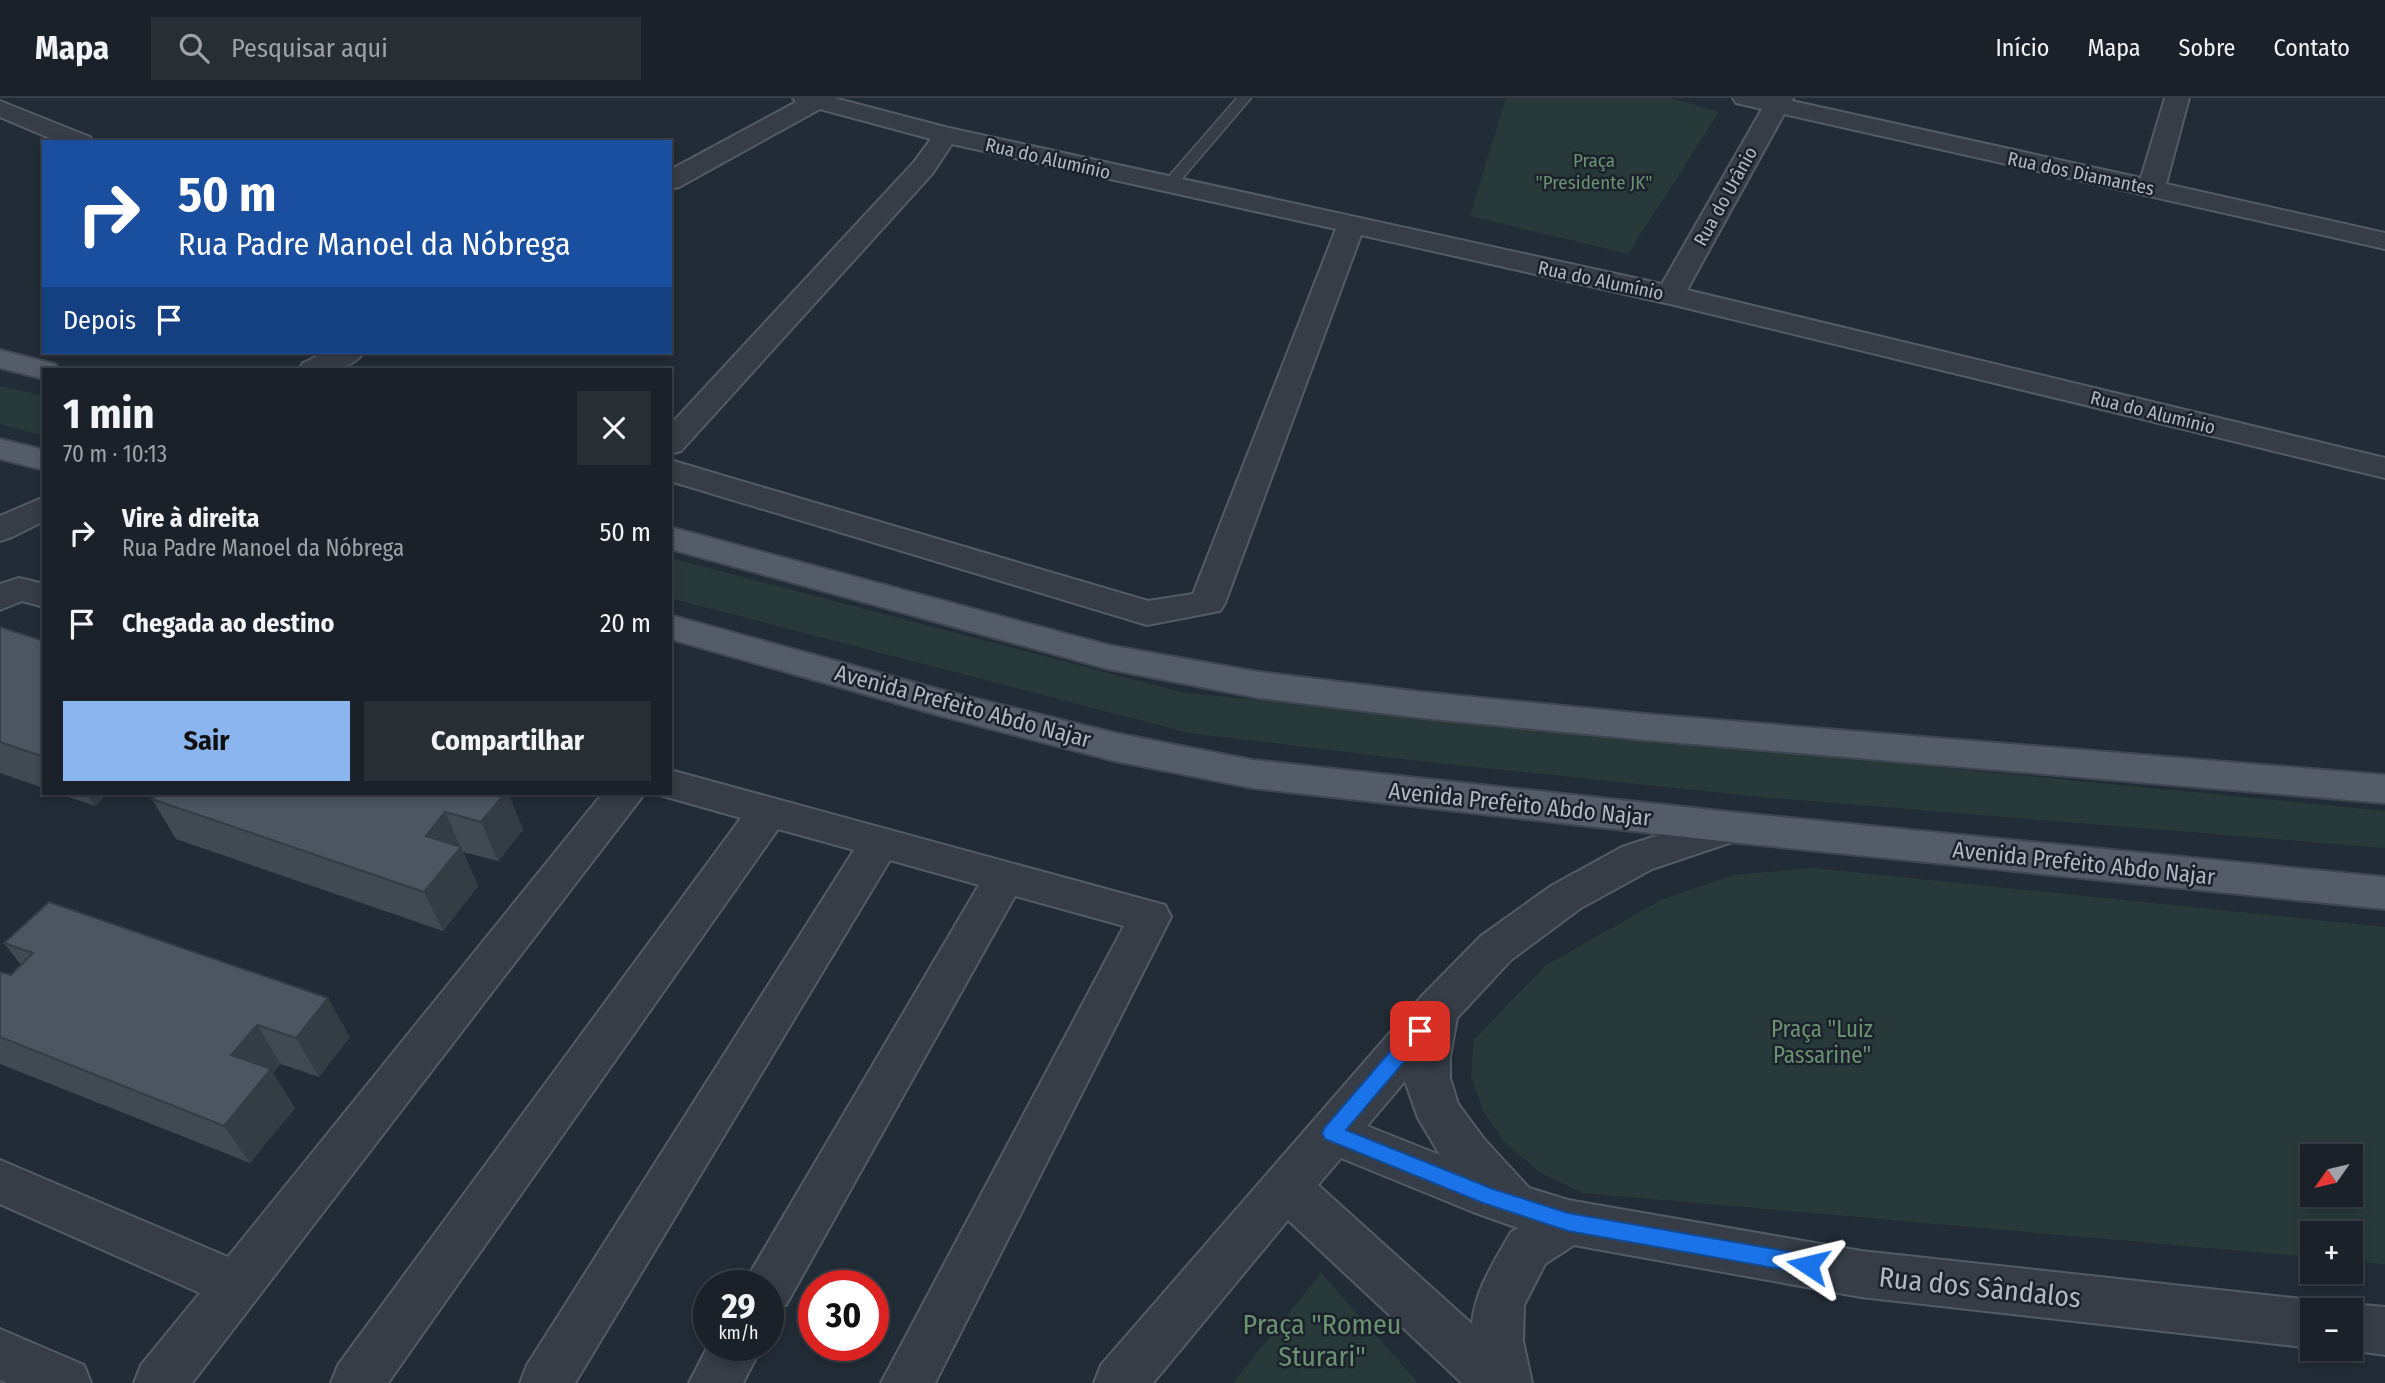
<!DOCTYPE html>
<html lang="pt">
<head>
<meta charset="utf-8">
<style>
	:root { --surface:#1a2128; --page:#272e34; --text:#f1f3f6; --muted:#9fa3a8; --line:#383e45; --accent:#8bb5ee }
	body { margin:0; font-family:"Fira Sans Condensed",sans-serif; background:var(--page); color:var(--text); height:100vh; display:flex; flex-direction:column; font-size:26px; white-space:nowrap }
	* { box-sizing:border-box; margin:0 }
	p { font-size:23px; color:var(--muted) }
	.icon { flex:none; width:38px; height:38px; fill:none; stroke:currentColor; stroke-width:2; stroke-linecap:round; stroke-linejoin:round }
	.map { position:relative; flex:1; overflow:hidden }
	.panel { position:absolute; left:42px; top:270px; width:630px; height:427px; display:flex; flex-direction:column; background:var(--surface); border-radius:0px; box-shadow:0 4px 10px #0003,0 0 0 2px var(--line) }
	.panel>* { flex:none }
	.guide { position:absolute; left:42px; top:42px; width:630px; height:214px; border-radius:0px; box-shadow:0 4px 10px #0003,0 0 0 2px var(--line); background:#1a4fa0; color:#fff; overflow:hidden }
	.needle { width:46px; rotate:236deg }
	.fabs { position:absolute; left:2300px; top:1046px; display:grid; gap:14px }
	.fabs a { display:grid; place-items:center; width:63px; height:63px; border-radius:0px; background:var(--surface); box-shadow:0 4px 10px #0003,0 0 0 2px var(--line); font-size:35px }
	.speed { position:absolute; left:693px; top:1172px; display:flex; gap:14px; font-size:35px; font-weight:700; text-align:center }
	.speed>* { display:grid; place-content:center; width:91px; height:91px; border-radius:50%; background:var(--surface); box-shadow:0 4px 10px #0003,0 0 0 2px var(--line); line-height:1 }
	.speed small { font-size:18px; font-weight:400 }
	.speed .limit { border:10px solid #d22; background:#fff; color:#111 }
	.pin { position:absolute; display:grid; place-items:center; width:60px; height:60px; color:#fff; margin:-30px; border-radius:14px; box-shadow:0 4px 10px #0006 }
	.me { position:absolute; width:77px; margin:-38px; rotate:280deg; stroke-linejoin:round; filter:drop-shadow(0 0 5px #0008) }
	.turn { display:flex; align-items:center; gap:24px; height:147px; padding:0 21px; font-size:32px }
	.turn .icon { width:91px; height:91px; stroke-width:2.5 }
	.turn b { display:block; font-size:49px; line-height:60px }
	.then { display:flex; align-items:center; height:66px; padding:0 21px; background:#0003; gap:14px; font-size:26px }
	.round { display:grid; place-items:center; flex:none; width:74px; height:74px; border-radius:0px; background:var(--page) }
	.overview { display:flex; align-items:center; justify-content:space-between; height:119px; padding:0 21px }
	h1 { font-size:42px; font-weight:700; line-height:52px }
	.cta { display:flex; gap:14px; margin-top:auto; padding:14px 21px }
	.cta a { flex:1; height:80px; border-radius:0px; background:var(--accent); color:#111; font-size:28px; font-weight:700; line-height:80px; text-align:center }
	.cta a+a { background:var(--page); color:var(--text) }
	ul { padding:0; list-style:none }
	li { display:flex; align-items:center; gap:21px; height:91px; padding:0 21px }
	li div { flex:1 }
	li b { display:block; font-size:26px }
	li em { font-style:normal }
	header { display:flex; align-items:center; gap:42px; box-sizing:border-box; height:98px; padding:0 35px; background:var(--surface); border-bottom:2px solid var(--line) }
	header strong { font-size:33px }
	nav { display:flex; gap:38px; margin-inline-start:auto; font-size:24px }
	.search { width:490px; height:63px; background:var(--page); display:flex; align-items:center; gap:18px; box-sizing:border-box; padding:0 24px; border-radius:0px; color:var(--muted); font-size:26px }
	.map>svg:first-child { display:block }
	.green { fill:#273a39; fill-rule:evenodd }
	.lines { fill:none; stroke-linecap:round; stroke-linejoin:round }
	.service-casing { stroke:#535b64; stroke-width:3 }
	.minor-casing { stroke:#535b64; stroke-width:4 }
	.primary-casing { stroke:#3f4650; stroke-width:4 }
	.service { fill:#363d47; fill-rule:evenodd }
	.minor { fill:#363d47; fill-rule:evenodd }
	.primary { fill:#545c67; fill-rule:evenodd }
	.wall { fill:#404a53 }
	.shaded-wall { fill:#343c44 }
	.building { fill:#4b5661; stroke:#343c44; stroke-width:2 }
	.route { fill:#1a73e8; stroke:#114b97; stroke-width:2 }
	.labels { text-anchor:middle; stroke-width:5; stroke-linejoin:round; paint-order:stroke }
	.far-street-label { font-size:19px; fill:#b0b8c3; stroke:#1b222b }
	.far-park-label { font-size:19px; fill:#6a9171; stroke:#1b222b }
	.street-label { font-size:23px; fill:#b0b8c3; stroke:#1b222b }
	.park-label { font-size:23px; fill:#6a9171; stroke:#1b222b }
	.near-street-label { font-size:28px; fill:#b0b8c3; stroke:#1b222b }
	.near-park-label { font-size:28px; fill:#6a9171; stroke:#1b222b }
</style>
</head>
<body>
<header>
<strong>Mapa</strong>
<div class="search"><svg class="icon" aria-label="search" viewBox="0 0 24 24"><circle cx="10" cy="10" r="6"/><path d="M15 15l6 6"/></svg>Pesquisar aqui</div>
<nav><a>Início</a><a>Mapa</a><a>Sobre</a><a>Contato</a></nav>
</header>
<div class="map">
<svg width="2385" height="1285" viewBox="0 0 2385 1285">
	<rect width="100%" height="100%" fill="#222c36"/>
	<!-- green -->
	<g class="green">
		<path d="M1506,0H1671L1719,14L1628,156L1470,118Z"/>
		<path d="M0,288L44,298V338L0,326Z"/>
		<path d="M670,460L1185,595L2385,713V750L1760,699L1419,663L1189,635L670,500Z"/>
		<path d="M1813,770L2385,829V1166L2350,1163V1136H2312V1159L1583,1095L1541,1075L1507,1047L1483,1013L1471,977L1474,942L1545,868L1661,802L1733,777ZM2312,1059H2350V1097H2312Z"/>
		<path d="M1321,1175L1418,1285H1233Z"/>
	</g>
	<g class="lines">
		<!-- service casing -->
		<g class="service-casing">
			<path id="service" d="M1237,0H1251L1174,90H1164L1162,87L1164,84Z"/>
		</g>
		<!-- minor casing -->
		<g class="minor-casing">
			<g id="minor">
				<path d="M793,0H834L949,30L1662,186L1762,11L1736,5L1733,0H1793L1792,3L2141,80L2165,0H2189L2166,86L2385,135V151L1784,16L1687,192L2385,360V380L1670,206L1361,137L1225,505L1220,513L1147,527L670,383V362L1148,503L1193,496L1336,131L952,46L932,76L681,353L670,356V327L914,64L931,41L820,11L679,89L670,91V72L796,4Z"/>
				<path d="M0,3L90,39L94,44H59L0,19Z"/>
				<path d="M326,254H364C350,275 321,272 299,271L303,265Z"/>
				<path d="M44,399V423L12,439L0,443V418Z"/>
				<path d="M19,480L44,486V509L22,503L0,512V486Z"/>
				<path d="M670,672L1150,803L1165,807L1171,819L935,1285H881L1124,828L1015,798L786,1207L768,1214V1188H744L750,1175L979,787L890,762L575,1285H520L527,1267L854,752L778,731L388,1285H331L338,1267L741,720L656,696L670,695Z"/>
				<path d="M603,695H645L192,1285H134L141,1267L200,1195L0,1106V1062L228,1159Z"/>
				<path d="M1730,714L1744,718L1750,729L1744,740L1652,771L1581,810L1511,862L1457,920L1450,959V980L1458,1006L1484,1041L1529,1090L1568,1102L1861,1153L2312,1202L2330,1209L2332,1213H2312V1250L1861,1199L1574,1147L1545,1166L1524,1207L1523,1243L1532,1285H1462L1288,1122L1153,1285H1094L1101,1267L1421,899L1481,838L1551,788L1622,749ZM1405,983L1418,1020L1440,1057L1367,1028ZM1341,1060L1473,1114L1518,1130L1511,1134C1494,1164 1475,1192 1472,1226L1318,1087Z"/>
				<path d="M2350,1206L2385,1209V1257L2343,1251H2350V1213H2333Z"/>
				<path d="M0,1231L84,1267L91,1285H7L0,1282Z"/>
				<path d="M709,1246V1248H762L743,1285H689Z"/>
			</g>
		</g>
		<!-- primary casing -->
		<g class="primary-casing">
			<g id="primary">
				<path d="M0,252L55,266L59,271H44V281L0,270Z"/>
				<path d="M0,341L44,352V372L0,361Z"/>
				<path d="M670,429L1108,547L1259,574L1422,594L1646,616L2385,677V705L1646,642L1422,620L1259,600L1108,571L670,451Z"/>
				<path d="M670,517L945,593L1115,635L1253,662L1730,714L2385,779V811L1730,744L1253,690L1115,663L945,619L670,541Z"/>
			</g>
		</g>
		<!-- service -->
		<use href="#service" class="service"/>
		<!-- minor -->
		<use href="#minor" class="minor"/>
		<!-- primary -->
		<use href="#primary" class="primary"/>
	</g>
	<!-- wall -->
	<g class="wall">
		<path d="M0,529L44,543V690L0,675Z"/>
		<path d="M57,695H108L95,708Z"/>
		<path d="M508,695L523,732L498,763L463,754L478,788L443,833L176,741L152,701Z"/>
		<path d="M4,845L350,939L319,979L281,966L273,975L295,1010L250,1065L0,966V874L11,877L21,867Z"/>
	</g>
	<!-- shaded-wall -->
	<g class="shaded-wall">
		<path d="M87,695H108L95,708Z"/>
		<path d="M505,695H508L523,732L498,763L481,724Z"/>
		<path d="M445,714L478,788L443,833L424,794L426,738Z"/>
		<path d="M328,900L350,939L319,979L296,940Z"/>
		<path d="M257,927L281,966L273,975L295,1010L250,1065L224,1028L231,957Z"/>
	</g>
	<!-- building -->
	<g class="building">
		<path d="M0,529L44,543V659L0,644Z"/>
		<path d="M159,695H505L481,724L445,714L426,738L461,749L424,794L152,701Z"/>
		<path d="M49,804L328,900L296,940L257,927L231,957L271,971L224,1028L0,939V874L11,877L33,855L4,845Z"/>
	</g>
	<!-- route -->
	<path class="route" d="M1420,925L1426,927L1429,933L1426,938L1346,1032L1493,1091L1568,1115L1808,1157L1815,1160L1818,1167L1815,1173L1808,1176L1568,1133L1483,1105L1325,1041L1322,1035L1325,1029L1413,927Z"/>
	<g class="labels">
		<!-- far-street labels -->
		<g class="far-street-label">
			<text transform="translate(1048 60) rotate(13)" y="7">Rua do Alumínio</text>
			<text transform="translate(2081 75) rotate(12)" y="7">Rua dos Diamantes</text>
			<text transform="translate(1725 98) rotate(-61)" y="7">Rua do Urânio</text>
			<text transform="translate(1601 182) rotate(12)" y="7">Rua do Alumínio</text>
			<text transform="translate(2153 314) rotate(14)" y="7">Rua do Alumínio</text>
		</g>
		<!-- far-park labels -->
		<g class="far-park-label">
			<text x="1594" y="69">Praça<tspan x="1594" dy="22">"Presidente JK"</tspan></text>
		</g>
		<!-- street labels -->
		<g class="street-label">
			<text transform="translate(963 608) rotate(15)" y="8">Avenida Prefeito Abdo Najar</text>
			<text transform="translate(1520 706) rotate(6)" y="8">Avenida Prefeito Abdo Najar</text>
			<text transform="translate(2084 765) rotate(6)" y="8">Avenida Prefeito Abdo Najar</text>
		</g>
		<!-- park labels -->
		<g class="park-label">
			<text x="1822" y="939">Praça "Luiz<tspan x="1822" dy="26">Passarine"</tspan></text>
		</g>
		<!-- near-street labels -->
		<g class="near-street-label">
			<text transform="translate(1980 1189) rotate(6)" y="10">Rua dos Sândalos</text>
		</g>
		<!-- near-park labels -->
		<g class="near-park-label">
			<text x="1322" y="1236">Praça "Romeu<tspan x="1322" dy="32">Sturari"</tspan></text>
		</g>
	</g>
</svg>
<div class="fabs">
<a><svg class="needle" viewBox="-14 -14 28 28"><path d="M0-13l5 13h-10z" fill="#e53935"/><path d="M0 13l5-13h-10z" fill="#9fa3a8"/></svg></a>
<a>+</a>
<a>−</a>
</div>
<div class="speed"><div>29<small>km/h</small></div><div class="limit">30</div></div>
<div class="pin" style="left:1420px;top:933px;background:#d93025"><svg class="icon" aria-label="arrive" viewBox="0 0 24 24"><path d="M6 21V4h12l-3 4 3 4H6"/></svg></div>
<svg class="me" style="left:1808px;top:1167px" viewBox="-20 -20 40 40"><path d="M0-17L14 15 0 8-14 15z" fill="#1a73e8" stroke="#fff" stroke-width="4"/></svg>
<div class="guide">
<div class="turn"><svg class="icon" aria-label="right" viewBox="0 0 24 24"><path d="M7 20v-9h11M14 6l5 5-5 5"/></svg><div><b>50 m</b>Rua Padre Manoel da Nóbrega</div></div>
<div class="then">Depois<svg class="icon" aria-label="arrive" viewBox="0 0 24 24"><path d="M6 21V4h12l-3 4 3 4H6"/></svg></div>
</div>
<section class="panel">
<div class="overview"><div><h1>1 min</h1><p>70 m · 10:13</p></div><a class="round"><svg class="icon" aria-label="close" viewBox="0 0 24 24"><path d="M6 6l12 12M18 6L6 18"/></svg></a></div>
<ul>
<li><svg class="icon" aria-label="right" viewBox="0 0 24 24"><path d="M7 20v-9h11M14 6l5 5-5 5"/></svg><div><b>Vire à direita</b><p>Rua Padre Manoel da Nóbrega</p></div><em>50 m</em></li>
<li><svg class="icon" aria-label="arrive" viewBox="0 0 24 24"><path d="M6 21V4h12l-3 4 3 4H6"/></svg><div><b>Chegada ao destino</b></div><em>20 m</em></li>
</ul>
<div class="cta"><a>Sair</a><a>Compartilhar</a></div>
</section>
</div>
</body>
</html>
